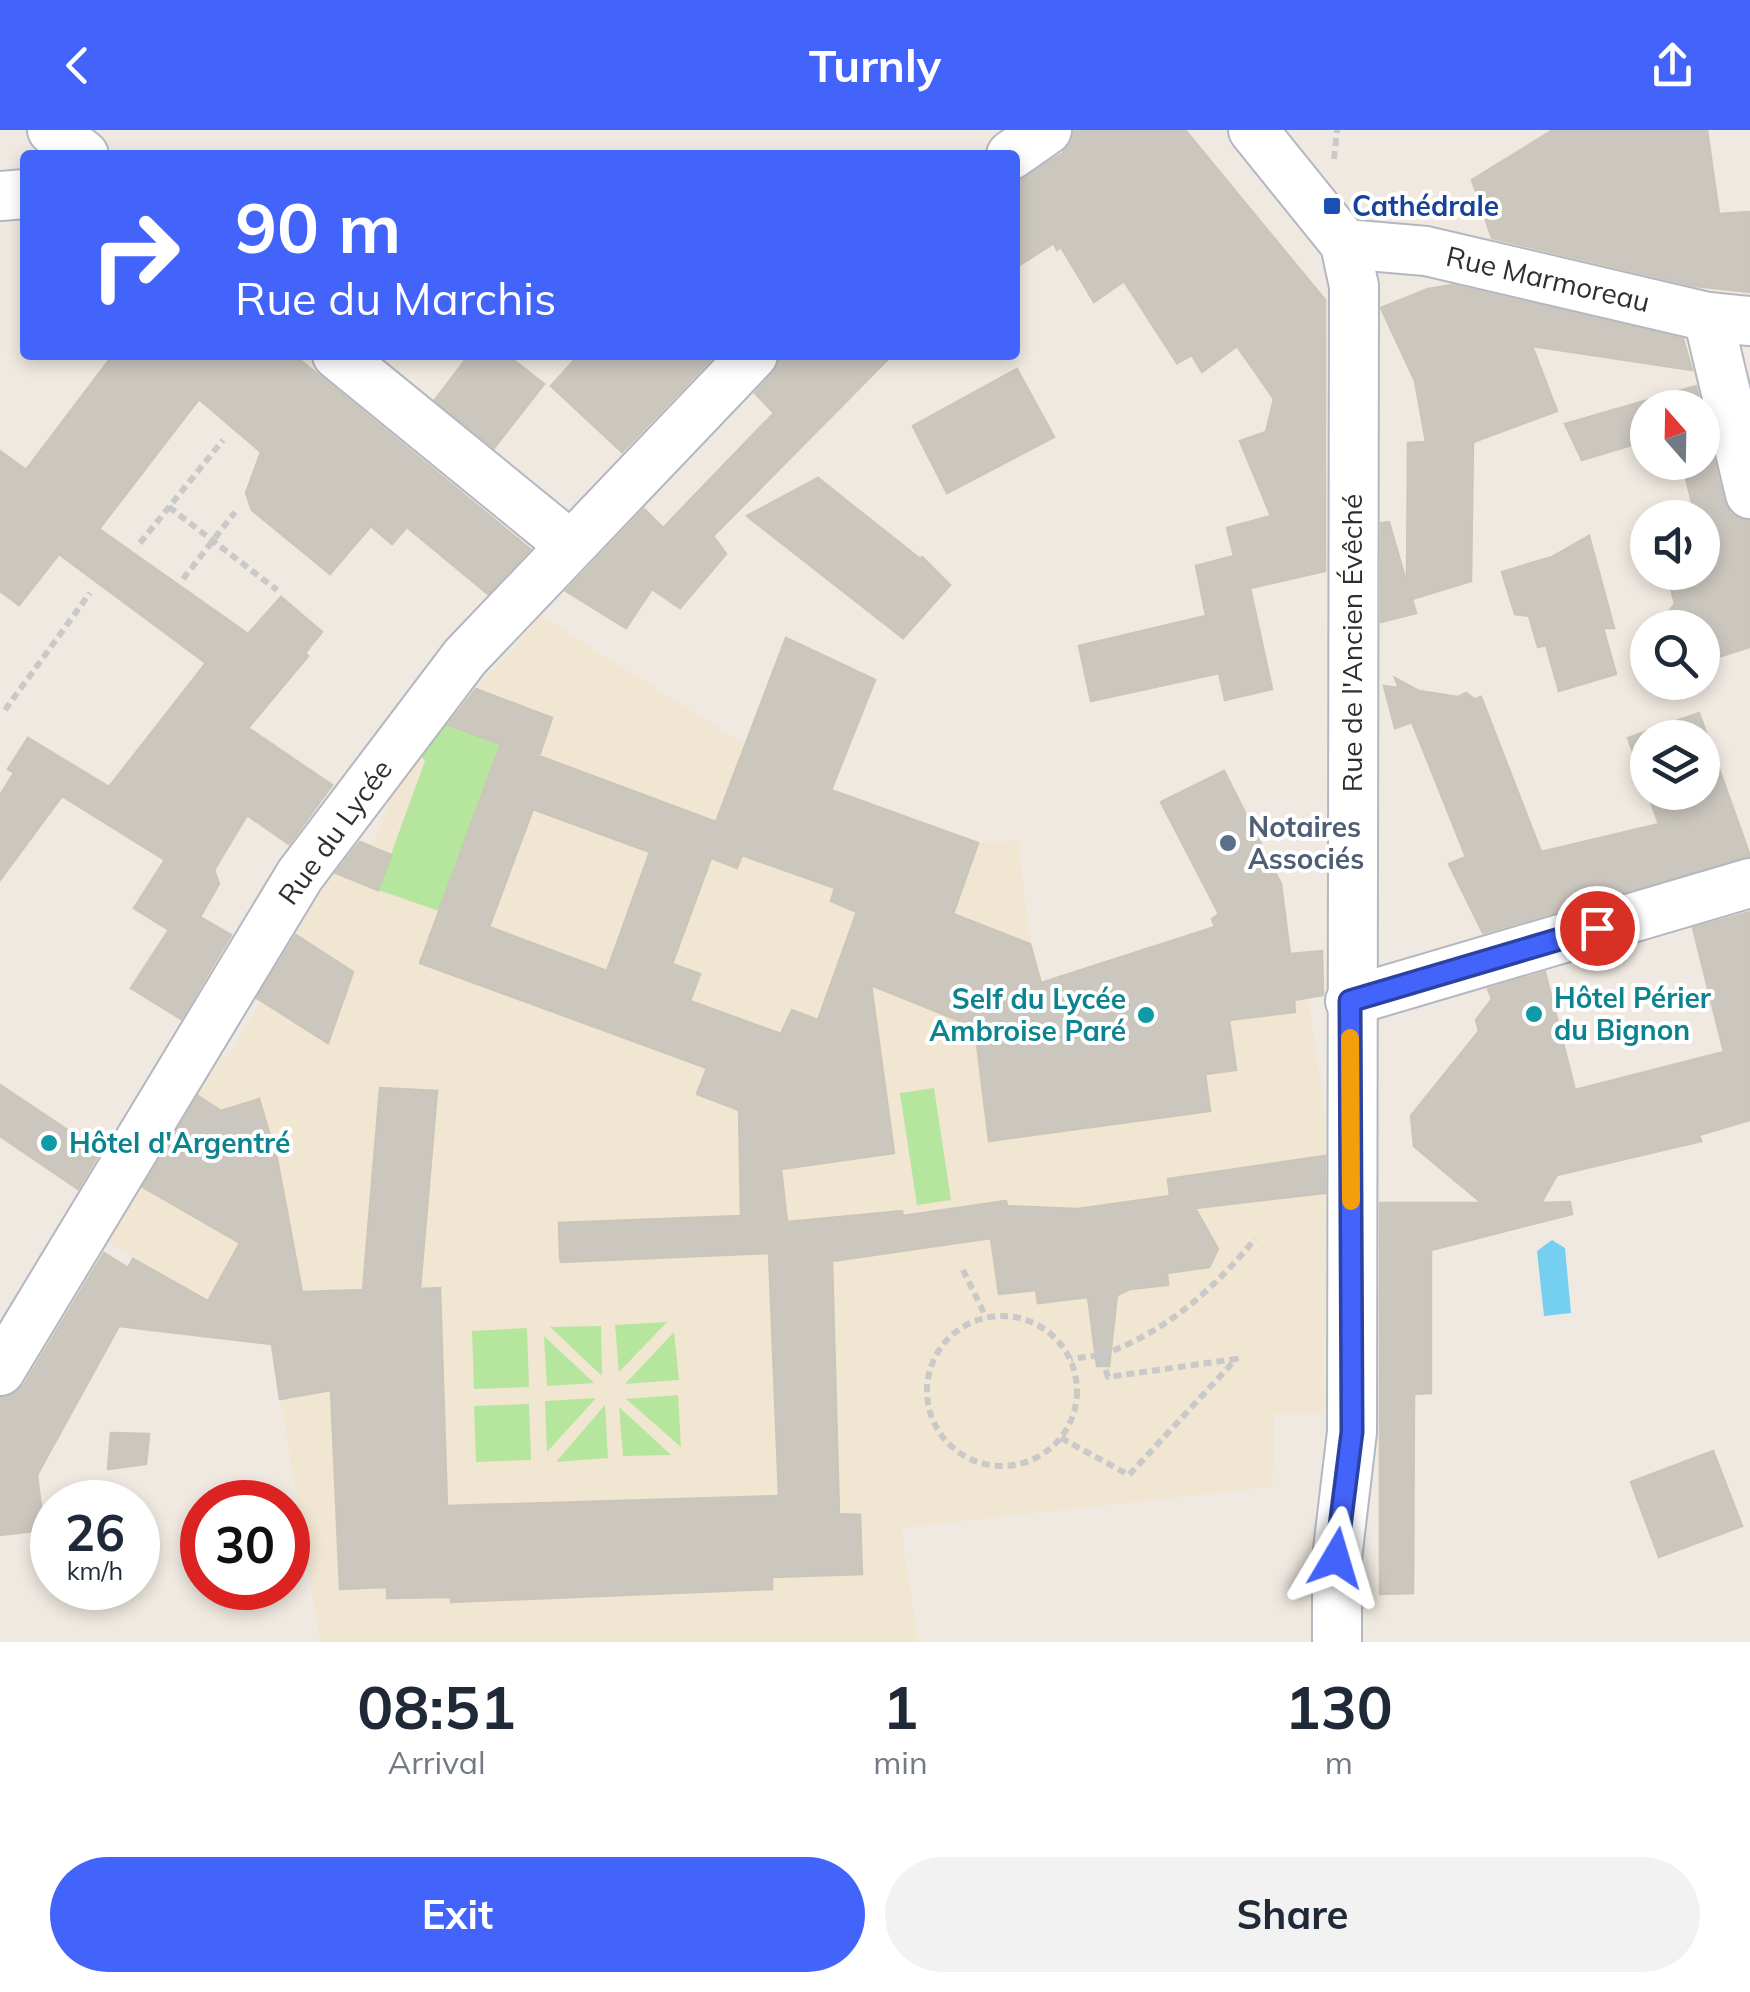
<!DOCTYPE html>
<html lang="en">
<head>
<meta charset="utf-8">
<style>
	:root { --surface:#fff; --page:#f2f2f3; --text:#1f2937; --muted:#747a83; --accent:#4264fb }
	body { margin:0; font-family:Mulish,sans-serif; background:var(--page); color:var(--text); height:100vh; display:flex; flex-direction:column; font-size:38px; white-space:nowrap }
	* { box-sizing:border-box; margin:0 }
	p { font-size:32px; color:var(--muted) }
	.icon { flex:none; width:55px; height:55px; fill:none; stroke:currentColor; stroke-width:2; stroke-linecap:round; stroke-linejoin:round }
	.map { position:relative; height:1512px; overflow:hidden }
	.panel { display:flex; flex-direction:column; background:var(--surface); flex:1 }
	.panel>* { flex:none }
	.hud { position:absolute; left:20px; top:20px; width:1000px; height:210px; border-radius:10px; box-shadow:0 5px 15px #0003; background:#4264fb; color:#fff; overflow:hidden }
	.needle { width:65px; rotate:340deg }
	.tools { position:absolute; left:1630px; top:260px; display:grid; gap:20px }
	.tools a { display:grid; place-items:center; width:90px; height:90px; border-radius:50%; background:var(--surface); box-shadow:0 5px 15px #0003; font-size:50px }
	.speed { position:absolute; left:30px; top:1350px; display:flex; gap:20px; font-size:50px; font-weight:700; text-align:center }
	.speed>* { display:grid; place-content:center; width:130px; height:130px; border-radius:50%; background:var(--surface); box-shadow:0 5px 15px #0003; line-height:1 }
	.speed small { font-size:25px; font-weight:400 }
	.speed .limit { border:15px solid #d22; background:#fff; color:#111 }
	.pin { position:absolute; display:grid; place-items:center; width:85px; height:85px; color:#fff; margin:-42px; border:5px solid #fff; border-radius:50%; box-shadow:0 2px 10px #0007 }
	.me { position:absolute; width:110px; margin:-55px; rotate:7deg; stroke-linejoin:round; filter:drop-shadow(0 0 8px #0008) }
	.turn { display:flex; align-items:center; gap:35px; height:210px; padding:0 50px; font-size:45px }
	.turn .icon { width:130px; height:130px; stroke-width:2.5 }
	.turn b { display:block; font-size:70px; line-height:85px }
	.eta { display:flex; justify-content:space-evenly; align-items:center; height:170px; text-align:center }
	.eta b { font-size:60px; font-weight:700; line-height:70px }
	.primary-button { display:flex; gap:20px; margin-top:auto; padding:20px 50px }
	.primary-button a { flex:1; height:115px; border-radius:60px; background:var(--accent); color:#fff; font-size:40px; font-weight:700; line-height:115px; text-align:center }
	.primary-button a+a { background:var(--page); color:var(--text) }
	header { display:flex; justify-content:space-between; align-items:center; height:130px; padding:0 50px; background:var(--accent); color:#fff; font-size:45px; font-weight:700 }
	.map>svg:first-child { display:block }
	.education { fill:#f0e6d1 }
	.green { fill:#b6e59e }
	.water { fill:#75cff0 }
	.building { fill:#cbc7bf; stroke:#cbc5ba; stroke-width:2.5; fill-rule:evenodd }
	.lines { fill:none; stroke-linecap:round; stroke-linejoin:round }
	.minor-casing { stroke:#b4b7c1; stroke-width:52 }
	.path { stroke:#c9c9c9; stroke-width:6; stroke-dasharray:8 5; stroke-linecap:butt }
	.minor { stroke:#fff; stroke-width:48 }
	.route-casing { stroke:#2b41a3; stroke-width:25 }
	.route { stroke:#4264fb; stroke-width:18 }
	.slow { stroke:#f59e0b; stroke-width:18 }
	.transit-dot { fill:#1a4fb4; stroke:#fff; stroke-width:4 }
	.service-dot { fill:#5c6f8a; stroke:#fff; stroke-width:4 }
	.culture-dot { fill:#0f9aa8; stroke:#fff; stroke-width:4 }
	.labels { text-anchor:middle; stroke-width:8; stroke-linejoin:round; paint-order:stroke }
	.transit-label { font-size:28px; font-weight:bold; fill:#164399; stroke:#fff; text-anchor:start }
	.street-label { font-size:28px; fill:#2e2e2e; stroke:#fff }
	.service-label { font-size:28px; font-weight:bold; fill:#4e5e75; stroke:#fff; text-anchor:start }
	.culture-label { font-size:28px; font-weight:bold; fill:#0d838f; stroke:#fff; text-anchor:start }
</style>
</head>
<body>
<header><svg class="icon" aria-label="back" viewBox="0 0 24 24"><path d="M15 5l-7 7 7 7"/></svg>Turnly<svg class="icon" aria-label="share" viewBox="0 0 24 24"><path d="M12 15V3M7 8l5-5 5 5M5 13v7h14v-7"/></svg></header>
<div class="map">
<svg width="1750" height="1512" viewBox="0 0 1750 1512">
	<rect width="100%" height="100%" fill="#efe9e1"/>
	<!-- education -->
	<path class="education" d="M541,486L745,615L831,660L977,713L1018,711L1030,814L1041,853L1215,797L1282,764L1290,824L1324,820L1323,864L1308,869L1326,991L1325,1284H1274L1273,1357L901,1398L918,1512H320L272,1214L139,1201L150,1137L103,1109L218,921L228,928L261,871L253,866L331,741L353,709L369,714L377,706L391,666L389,658Z"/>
	<!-- green -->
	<g class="green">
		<path d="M445,593L501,614L439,781L378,760L425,631L419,623Z"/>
		<path d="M934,958L951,1070L917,1075L900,963Z"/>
		<path d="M667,1192L619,1242L615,1195Z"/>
		<path d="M601,1196L602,1246L550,1197Z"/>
		<path d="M527,1198L529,1257L474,1259L472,1201Z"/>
		<path d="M674,1202L679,1250L625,1254Z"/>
		<path d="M544,1206L594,1253L547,1256Z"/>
		<path d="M678,1265L681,1317L626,1269Z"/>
		<path d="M596,1268L547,1322L545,1271Z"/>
		<path d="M529,1274L531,1330L476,1332L474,1276Z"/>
		<path d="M605,1275L608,1328L556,1332Z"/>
		<path d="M619,1277L671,1325L623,1326Z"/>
	</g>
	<!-- water -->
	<path class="water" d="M1552,1110L1565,1118L1571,1183L1544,1186L1537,1121Z"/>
	<!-- building -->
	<g class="building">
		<path d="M1074,0H1185L1325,170V441L1250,458L1272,559L1225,570L1219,543L1091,571L1079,516L1206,486L1196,436L1234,426L1227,398L1271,386L1240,311L1266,302L1274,269L1237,216L1202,242L1192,225L1177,233L1124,151L1094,172L1061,117L1057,120L1054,113L1015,138V52L1063,23Z"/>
		<path d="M1553,0H1707L1719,84L1750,82V162L1695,156L1492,108L1472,50Z"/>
		<path d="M1452,155L1683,209L1692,240L1532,216L1557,281L1473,312L1471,451L1412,469L1416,483L1381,492V393L1389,392L1407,455L1408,313L1426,312L1415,251L1381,178L1428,159Z"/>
		<path d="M113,225H294L530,419L488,464L407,397L392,414L371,396L330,444L252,380L246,363L261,322L199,269L99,399L248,504L281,467L322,502L305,523L308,526L248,598L332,655L289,714L247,685L214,740L219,754L200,787L231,805L181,889L131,858L169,800L134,778L165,730L62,666L0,750V665L14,643L8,639L28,608L109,657L206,533L59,424L19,475L0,461V321L26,340Z"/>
		<path d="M469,225H507L544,254L494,318L435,270Z"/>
		<path d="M579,225H715L622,322L551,256Z"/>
		<path d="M780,225H892L713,406L726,424L680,478L652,459L626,498L566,461L644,379L663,398L774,283L755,263L773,243Z"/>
		<path d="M1017,239L1054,307L947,363L913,296Z"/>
		<path d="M1696,256L1701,278H1648V310L1582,330L1565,294Z"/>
		<path d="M1702,283L1724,371L1731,384L1750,391V517L1702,532V498H1655L1675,474L1667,442H1711L1702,412V388H1696L1683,337L1656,343L1653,332H1702Z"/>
		<path d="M818,348L920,429L922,427L950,455L903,508L747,386Z"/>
		<path d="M1589,406L1614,498H1603L1616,544L1559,561L1546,515L1538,517L1529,486L1515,484L1502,442L1552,427Z"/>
		<path d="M786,508L875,550L831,660L978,713L953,784L1030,814L1041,853L1215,797L1212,789L1219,784L1161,672L1224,641L1281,754L1290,824L1322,821L1323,865L1294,870L1295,882L1229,890L1236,940L1205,944L1210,981L989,1011L975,897L871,855L894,1023L781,1039L787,1092L902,1081L903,1086L1006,1071L1007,1076L1078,1079L1170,1066L1168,1049L1325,1026V1063L1195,1078L1218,1119L1209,1137L1167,1143L1168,1155L1130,1159L1117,1165L1109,1236H1097L1088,1167L1038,1173L1036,1160L999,1164L991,1108L832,1131L839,1384L860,1385L862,1444L772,1447V1459L451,1472V1467L387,1468V1457L340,1459L331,1260L280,1269L272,1214L119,1196L37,1345L44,1400L0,1405V1268L24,1255L104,1123L128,1138L133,1129L208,1171L240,1113L143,1057L198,966L221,981L259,969L277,1029L302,1162L363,1160L380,958L437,961L420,1159L440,1158L447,1376L779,1366L769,1123L561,1132L560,1127L559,1093L741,1086L739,980L697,964L707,938L420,833L501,614L448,595L476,559L552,588L539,626L716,692ZM533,679L650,722L607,841L489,797ZM742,725L835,758L831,771L857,782L818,890L792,880L781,904L690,871L700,844L672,834L711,728L737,738Z"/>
		<path d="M1395,548L1419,561L1458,567L1466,563L1474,569L1469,572L1481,567L1541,722L1659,694L1628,608L1699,583L1750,726L1483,803L1449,734L1466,727L1412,592L1395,598L1384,556L1399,558ZM1648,608H1702V662H1648Z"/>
		<path d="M360,712L391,725L378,760L336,743Z"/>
		<path d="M1750,782V990L1699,1005L1701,1011L1557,1045L1541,1073L1570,1072L1572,1084L1431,1120V1263L1414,1264L1413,1463L1380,1464V1073H1482L1414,1016L1411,986L1479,901L1476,890L1492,869L1488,859L1545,842L1575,960L1724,922L1693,798Z"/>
		<path d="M296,805L353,842L328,913L257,868Z"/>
		<path d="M0,955L100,1022L78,1059L0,1006Z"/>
		<path d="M111,1303L149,1304L146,1334L108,1339Z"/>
		<path d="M1713,1321L1742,1396L1659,1427L1631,1352Z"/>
	</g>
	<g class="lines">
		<!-- minor casing -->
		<g class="minor-casing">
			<g id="minor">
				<path d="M52,0L84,25"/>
				<path d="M1253,0L1345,114L1354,156L1352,1302L1337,1428V1512"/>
				<path d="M1011,25L1047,0"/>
				<path d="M0,66L25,64"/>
				<path d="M1345,114L1426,121L1708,187L1750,191"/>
				<path d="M1708,187L1750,364"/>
				<path d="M337,225L570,415"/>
				<path d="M1350,871L1750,753"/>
				<path d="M0,1241L300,745L465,527L753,225"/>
			</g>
		</g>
		<!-- path -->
		<g class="path">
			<path d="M1334,29L1337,0"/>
			<path d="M169,377L277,460"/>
			<path d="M140,413L223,310"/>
			<path d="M183,449L235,382"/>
			<path d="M5,580L90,463"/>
			<path d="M963,1140L986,1187"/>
			<circle cx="1002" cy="1261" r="75"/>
			<path d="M1101,1225C1165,1203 1212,1161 1255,1109"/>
			<path d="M1061,1308L1129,1345L1236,1229L1108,1247L1101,1225L1071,1229"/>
		</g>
		<!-- minor -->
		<use href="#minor" class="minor"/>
	</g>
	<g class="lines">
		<!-- route casing -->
		<g class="route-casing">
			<path id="route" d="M1336,1428L1352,1302L1350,871L1597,798"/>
		</g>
		<!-- route -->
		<use href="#route" class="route"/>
		<!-- slow -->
		<path class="slow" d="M1350,908L1351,1071"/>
	</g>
	<!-- markers -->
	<rect class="transit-dot" x="1322" y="66" width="20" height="20" rx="5"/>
	<circle class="service-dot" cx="1228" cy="713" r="10"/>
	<g class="culture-dot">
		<circle cx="1534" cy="884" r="10"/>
		<circle cx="1146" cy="885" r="10"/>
		<circle cx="49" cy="1013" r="10"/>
	</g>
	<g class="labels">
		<!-- transit labels -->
		<g class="transit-label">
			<text x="1352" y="86">Cathédrale</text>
		</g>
		<!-- street labels -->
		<g class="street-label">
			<text transform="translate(1548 149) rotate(13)" y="10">Rue Marmoreau</text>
			<text transform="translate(1352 513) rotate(-90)" y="10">Rue de l'Ancien Évêché</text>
			<text transform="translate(335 702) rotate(-54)" y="10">Rue du Lycée</text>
		</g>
		<!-- service labels -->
		<g class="service-label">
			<text x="1248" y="707">Notaires<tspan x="1248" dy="32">Associés</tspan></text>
		</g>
		<!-- culture labels -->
		<g class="culture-label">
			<text x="1554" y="878">Hôtel Périer<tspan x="1554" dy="32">du Bignon</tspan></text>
			<text x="1126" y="879" text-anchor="end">Self du Lycée<tspan x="1126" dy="32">Ambroise Paré</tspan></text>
			<text x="69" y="1023">Hôtel d'Argentré</text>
		</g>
	</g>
</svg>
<div class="tools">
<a><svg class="needle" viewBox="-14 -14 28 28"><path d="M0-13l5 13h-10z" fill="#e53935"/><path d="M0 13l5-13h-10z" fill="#747a83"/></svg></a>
<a><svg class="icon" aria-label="sound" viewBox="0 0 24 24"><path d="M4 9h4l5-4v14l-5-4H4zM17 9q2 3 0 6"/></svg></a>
<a><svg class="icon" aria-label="search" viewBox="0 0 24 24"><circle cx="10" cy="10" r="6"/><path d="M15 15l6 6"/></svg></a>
<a><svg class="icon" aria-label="layers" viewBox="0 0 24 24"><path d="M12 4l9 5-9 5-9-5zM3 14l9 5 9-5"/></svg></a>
</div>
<div class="speed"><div>26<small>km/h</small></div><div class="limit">30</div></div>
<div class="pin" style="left:1597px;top:798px;background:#d93025"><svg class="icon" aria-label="arrive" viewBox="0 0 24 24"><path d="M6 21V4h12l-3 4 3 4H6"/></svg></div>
<svg class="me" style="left:1336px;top:1428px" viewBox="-20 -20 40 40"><path d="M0-17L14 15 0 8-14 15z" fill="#4264fb" stroke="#fff" stroke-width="4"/></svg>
<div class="hud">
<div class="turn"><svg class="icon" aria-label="right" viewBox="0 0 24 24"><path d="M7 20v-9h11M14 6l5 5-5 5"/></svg><div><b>90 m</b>Rue du Marchis</div></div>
</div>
</div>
<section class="panel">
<div class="eta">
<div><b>08:51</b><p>Arrival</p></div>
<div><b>1</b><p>min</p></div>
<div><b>130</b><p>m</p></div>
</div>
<div class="primary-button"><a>Exit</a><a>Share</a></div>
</section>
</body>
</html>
